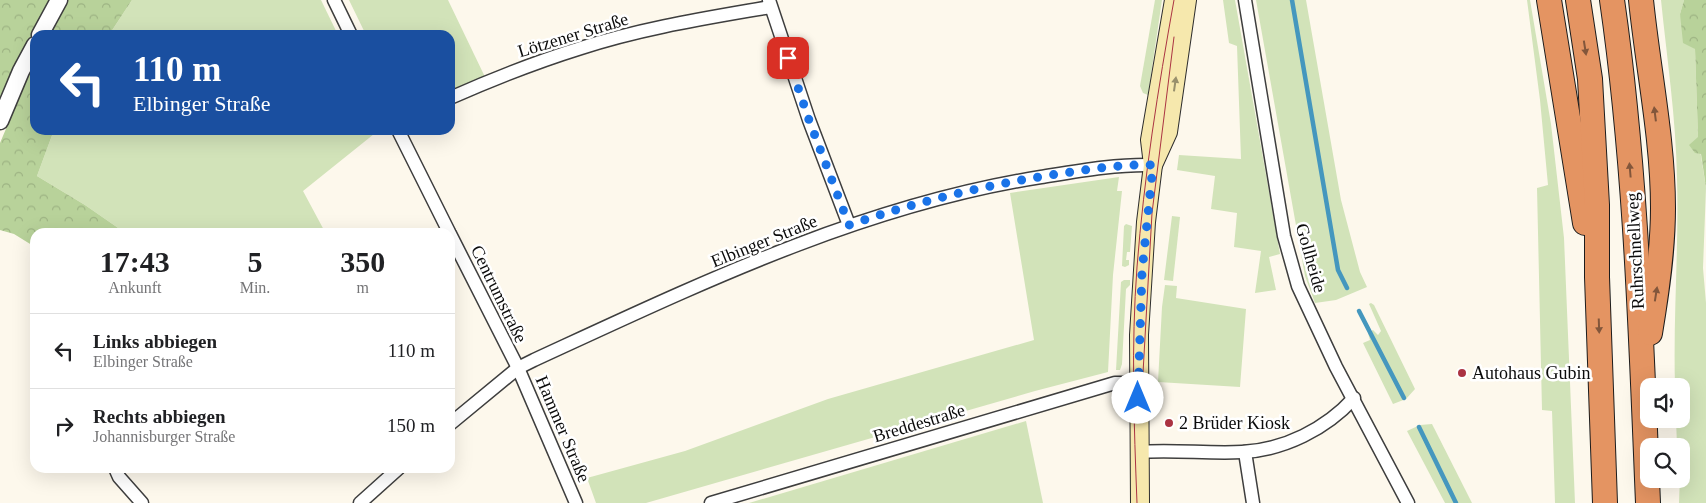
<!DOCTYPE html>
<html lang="de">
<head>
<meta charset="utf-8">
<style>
	:root { --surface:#fff; --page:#f6f6f6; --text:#202124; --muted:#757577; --line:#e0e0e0 }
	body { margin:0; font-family:Georgia,serif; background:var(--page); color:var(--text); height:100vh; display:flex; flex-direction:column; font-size:19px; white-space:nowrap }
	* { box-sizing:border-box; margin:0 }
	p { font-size:16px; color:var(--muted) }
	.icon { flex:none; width:28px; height:28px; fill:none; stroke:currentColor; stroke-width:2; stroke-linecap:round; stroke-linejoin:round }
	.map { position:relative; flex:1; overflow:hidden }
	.side { position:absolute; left:30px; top:228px; width:425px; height:245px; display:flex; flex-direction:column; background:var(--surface); border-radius:15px; box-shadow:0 5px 20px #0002 }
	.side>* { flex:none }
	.top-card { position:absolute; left:30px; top:30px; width:425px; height:105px; border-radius:15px; box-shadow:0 5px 20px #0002; background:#1a4fa0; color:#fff; overflow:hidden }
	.controls { position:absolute; left:1640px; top:378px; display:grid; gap:10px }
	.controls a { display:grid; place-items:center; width:50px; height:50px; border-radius:10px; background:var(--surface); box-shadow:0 5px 20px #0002; font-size:25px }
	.pin { position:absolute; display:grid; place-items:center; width:42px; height:42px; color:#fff; margin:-21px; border-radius:10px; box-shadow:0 2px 8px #0006 }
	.me { position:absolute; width:55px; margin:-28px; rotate:0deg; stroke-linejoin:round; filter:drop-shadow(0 0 4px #0008) }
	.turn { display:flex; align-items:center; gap:18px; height:105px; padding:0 20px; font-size:22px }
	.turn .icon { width:65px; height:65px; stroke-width:2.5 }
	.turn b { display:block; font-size:35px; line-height:42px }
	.eta { display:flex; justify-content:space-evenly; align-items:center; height:85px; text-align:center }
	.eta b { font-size:30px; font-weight:600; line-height:35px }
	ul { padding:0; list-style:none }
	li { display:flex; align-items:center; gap:15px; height:75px; padding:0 20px; border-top:1px solid var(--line) }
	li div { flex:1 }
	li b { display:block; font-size:19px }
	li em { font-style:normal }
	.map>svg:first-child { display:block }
	.grass { fill:#d2e3b9 }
	.forest { fill:url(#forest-crowns) }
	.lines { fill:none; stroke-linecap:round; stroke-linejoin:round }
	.stream { stroke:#4597be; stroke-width:4.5 }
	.minor-casing { stroke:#3e3e3e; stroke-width:15 }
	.tertiary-casing { stroke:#3e3e3e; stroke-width:19 }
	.secondary-casing { stroke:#2d2d2d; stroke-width:20 }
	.motorway-casing { stroke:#1c1c1c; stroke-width:26 }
	.minor { stroke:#fff; stroke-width:12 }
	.tertiary { stroke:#fff; stroke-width:16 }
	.secondary { stroke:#f6e8ad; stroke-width:18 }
	.motorway { stroke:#e49462; stroke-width:24 }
	.tram { stroke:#ab3342; stroke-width:1 }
	.oneway { fill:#82563b }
	.oneway2 { fill:#98906c }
	.route { stroke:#1a73e8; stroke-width:9; stroke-dasharray:0 16.2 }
	.poi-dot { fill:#ab3342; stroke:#fff; stroke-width:2 }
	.labels { text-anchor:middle; stroke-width:5; stroke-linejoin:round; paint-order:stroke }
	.street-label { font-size:18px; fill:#0b0b0b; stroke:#fff }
	.poi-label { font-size:18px; fill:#0b0b0b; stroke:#fff; text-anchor:start }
</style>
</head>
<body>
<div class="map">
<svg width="1706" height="503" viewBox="0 0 1706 503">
	<defs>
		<pattern id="forest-crowns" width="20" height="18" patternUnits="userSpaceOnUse" patternTransform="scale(1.25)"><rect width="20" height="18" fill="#b8d29a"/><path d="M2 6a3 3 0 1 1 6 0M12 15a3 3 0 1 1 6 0" fill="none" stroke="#9db383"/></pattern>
	</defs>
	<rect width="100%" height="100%" fill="#fdf8ec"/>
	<!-- grass -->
	<g class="grass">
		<path d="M132,0H321L338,35H109Z"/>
		<path d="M349,0H448L485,77L450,91V35H366Z"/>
		<path d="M1155,0H1162L1148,95L1143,93L1140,86Z"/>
		<path d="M1223,0H1235L1280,254L1269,257L1276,290L1255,293L1261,251L1234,247L1237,213L1211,209L1215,176L1177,170L1179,155L1241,159L1237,46L1229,43Z"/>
		<path d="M1256,0H1306L1341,200L1360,272L1367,287L1336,300L1315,303L1305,276Z"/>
		<path d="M1527,0H1530L1551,124L1564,238L1575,503H1555L1552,411L1542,410L1537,188L1548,185L1540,100Z"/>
		<path d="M1661,0H1684L1680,14L1695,49L1698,137L1706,188L1703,268L1706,303V503H1679L1681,446H1677L1676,419H1681V386H1675C1673,317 1679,247 1677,178C1676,118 1667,59 1661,0Z"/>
		<path d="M54,130H379L303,191L325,232H124L85,205L37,176Z"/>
		<path d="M1119,177L1117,191H1122L1113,275L1108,372L1035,391L646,503H596L587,478L685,451L828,399L1034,340L1010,193Z"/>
		<path d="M1172,216L1180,217L1173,281L1164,280Z"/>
		<path d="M1126,224L1132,226L1130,252H1127L1126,260H1129V265L1125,267L1122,266L1124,226Z"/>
		<path d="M1124,280H1130V285L1126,289L1122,364L1120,370H1116L1121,282Z"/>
		<path d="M1165,285L1177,286L1176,298L1246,309L1240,387L1158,382L1162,307Z"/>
		<path d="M1371,303L1374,305L1415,389L1406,399L1393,404L1363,343L1370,340L1368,333L1373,330L1378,335L1381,331L1369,304Z"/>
		<path d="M1026,421L1043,503H749Z"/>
		<path d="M1432,424L1472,503H1445L1407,431L1420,425Z"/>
	</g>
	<!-- forest -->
	<g class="forest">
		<path d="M0,0H51L0,102Z"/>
		<path d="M67,0H132L109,35H47Z"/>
		<path d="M1684,0H1706V188L1701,154L1695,153L1689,145L1698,137L1695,49L1683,43L1680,14Z"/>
		<path d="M35,60V130H54L37,176L85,205L124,232H35V247L14,234L0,230V143Z"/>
	</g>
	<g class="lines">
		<!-- stream -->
		<g class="stream">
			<path d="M1292,0L1338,270L1347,288"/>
			<path d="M1359,311L1404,398"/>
			<path d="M1419,427L1456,503"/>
		</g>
		<!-- minor casing -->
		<g class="minor-casing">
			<g id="minor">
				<path d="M334,0L351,35"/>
				<path d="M769,0L809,120L849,225"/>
				<path d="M1245,0L1284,236L1298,286L1336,367L1408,503"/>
				<path d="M450,98C493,79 536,62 581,48C642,28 707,18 770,7"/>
				<path d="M398,130L449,232"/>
				<path d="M450,234L518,368L576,503"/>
				<path d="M450,424L518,368L534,360C697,285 862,205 1041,177C1078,171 1116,164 1153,165"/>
				<path d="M1138,452C1173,449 1208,454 1242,452C1284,450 1326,429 1354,398"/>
				<path d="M1245,452L1253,503"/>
				<path d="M115,468L119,477L142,503"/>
				<path d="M360,503L399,468"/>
				<path d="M711,503L1115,383H1139"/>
			</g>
		</g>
		<!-- tertiary casing -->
		<g class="tertiary-casing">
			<g id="tertiary">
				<path d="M40,35L59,0"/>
				<path d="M0,121L21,71L35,45"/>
			</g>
		</g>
		<!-- secondary casing -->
		<g class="secondary-casing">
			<g id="secondary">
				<path d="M1153,165L1168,132L1187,0"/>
				<path d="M1140,503L1139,335L1146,222L1153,165L1150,140L1174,0"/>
			</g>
		</g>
		<!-- motorway casing -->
		<g class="motorway-casing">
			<g id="motorway">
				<path d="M1549,0L1585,223"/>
				<path d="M1578,0L1590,79L1597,205V277L1605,503"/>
				<path d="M1612,0C1636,166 1641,335 1648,503"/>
				<path d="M1641,0C1648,69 1663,139 1663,208C1663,250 1657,291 1650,333"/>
			</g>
		</g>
		<!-- minor -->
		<use href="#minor" class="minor"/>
		<!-- tertiary -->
		<use href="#tertiary" class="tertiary"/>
		<!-- secondary -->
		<use href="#secondary" class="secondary"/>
		<!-- motorway -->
		<use href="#motorway" class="motorway"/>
		<!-- tram -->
		<g class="tram">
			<path d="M1142,391L1152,213L1174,37"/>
			<path d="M1137,503C1134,425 1131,346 1137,267C1144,177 1158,89 1174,0"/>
		</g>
	</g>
	<!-- one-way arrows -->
	<defs><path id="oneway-solid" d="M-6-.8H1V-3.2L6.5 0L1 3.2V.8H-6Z" transform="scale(1.25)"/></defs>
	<g class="oneway">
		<use href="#oneway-solid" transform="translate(1585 48) rotate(81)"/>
		<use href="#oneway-solid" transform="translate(1655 114) rotate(-97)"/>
		<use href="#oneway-solid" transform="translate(1630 170) rotate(-95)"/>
		<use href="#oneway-solid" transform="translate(1656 294) rotate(-81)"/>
		<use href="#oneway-solid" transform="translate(1599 326) rotate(88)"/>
	</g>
	<use class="oneway2" href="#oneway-solid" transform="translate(1175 84) rotate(-82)"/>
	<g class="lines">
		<!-- route -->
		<path class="route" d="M788,58L809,120L849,225C916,202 982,186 1051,175C1085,170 1119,164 1153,165L1142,272L1138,398"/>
	</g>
	<!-- markers -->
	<g class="poi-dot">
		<circle cx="1462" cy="373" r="5"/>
		<circle cx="1169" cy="423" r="5"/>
	</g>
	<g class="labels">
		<!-- street labels -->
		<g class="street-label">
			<text transform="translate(573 35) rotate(-17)" y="6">Lötzener Straße</text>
			<text transform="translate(764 241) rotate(-22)" y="6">Elbinger Straße</text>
			<text transform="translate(1635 251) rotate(-93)" y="6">Ruhrschnellweg</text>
			<text transform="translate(1311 258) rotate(74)" y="6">Gollheide</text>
			<text transform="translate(499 294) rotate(64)" y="6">Centrumstraße</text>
			<text transform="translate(919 423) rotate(-17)" y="6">Breddestraße</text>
			<text transform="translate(563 429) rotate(67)" y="6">Hammer Straße</text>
		</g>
		<!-- poi labels -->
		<g class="poi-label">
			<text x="1472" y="379">Autohaus Gubin</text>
			<text x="1179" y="429">2 Brüder Kiosk</text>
		</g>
	</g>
</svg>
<div class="controls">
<a><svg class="icon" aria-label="sound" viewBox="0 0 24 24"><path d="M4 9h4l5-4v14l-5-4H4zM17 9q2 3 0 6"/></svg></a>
<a><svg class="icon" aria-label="search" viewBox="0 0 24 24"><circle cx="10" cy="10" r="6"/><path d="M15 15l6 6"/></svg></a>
</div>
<div class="pin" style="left:788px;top:58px;background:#d93025"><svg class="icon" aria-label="arrive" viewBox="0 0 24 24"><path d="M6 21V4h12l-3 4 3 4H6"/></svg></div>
<svg class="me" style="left:1138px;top:398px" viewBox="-20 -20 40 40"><circle r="19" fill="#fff"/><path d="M0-13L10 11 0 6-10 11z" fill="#1a73e8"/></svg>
<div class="top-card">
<div class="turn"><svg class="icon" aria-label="left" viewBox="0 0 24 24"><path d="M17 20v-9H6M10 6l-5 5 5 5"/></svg><div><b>110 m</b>Elbinger Straße</div></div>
</div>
<section class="side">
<div class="eta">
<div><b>17:43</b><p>Ankunft</p></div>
<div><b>5</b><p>Min.</p></div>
<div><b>350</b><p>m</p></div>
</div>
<ul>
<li><svg class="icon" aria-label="left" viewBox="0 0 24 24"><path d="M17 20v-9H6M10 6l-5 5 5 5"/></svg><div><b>Links abbiegen</b><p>Elbinger Straße</p></div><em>110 m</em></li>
<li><svg class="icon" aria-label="right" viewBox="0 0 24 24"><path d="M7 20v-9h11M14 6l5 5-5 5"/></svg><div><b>Rechts abbiegen</b><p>Johannisburger Straße</p></div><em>150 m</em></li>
</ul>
</section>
</div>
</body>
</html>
